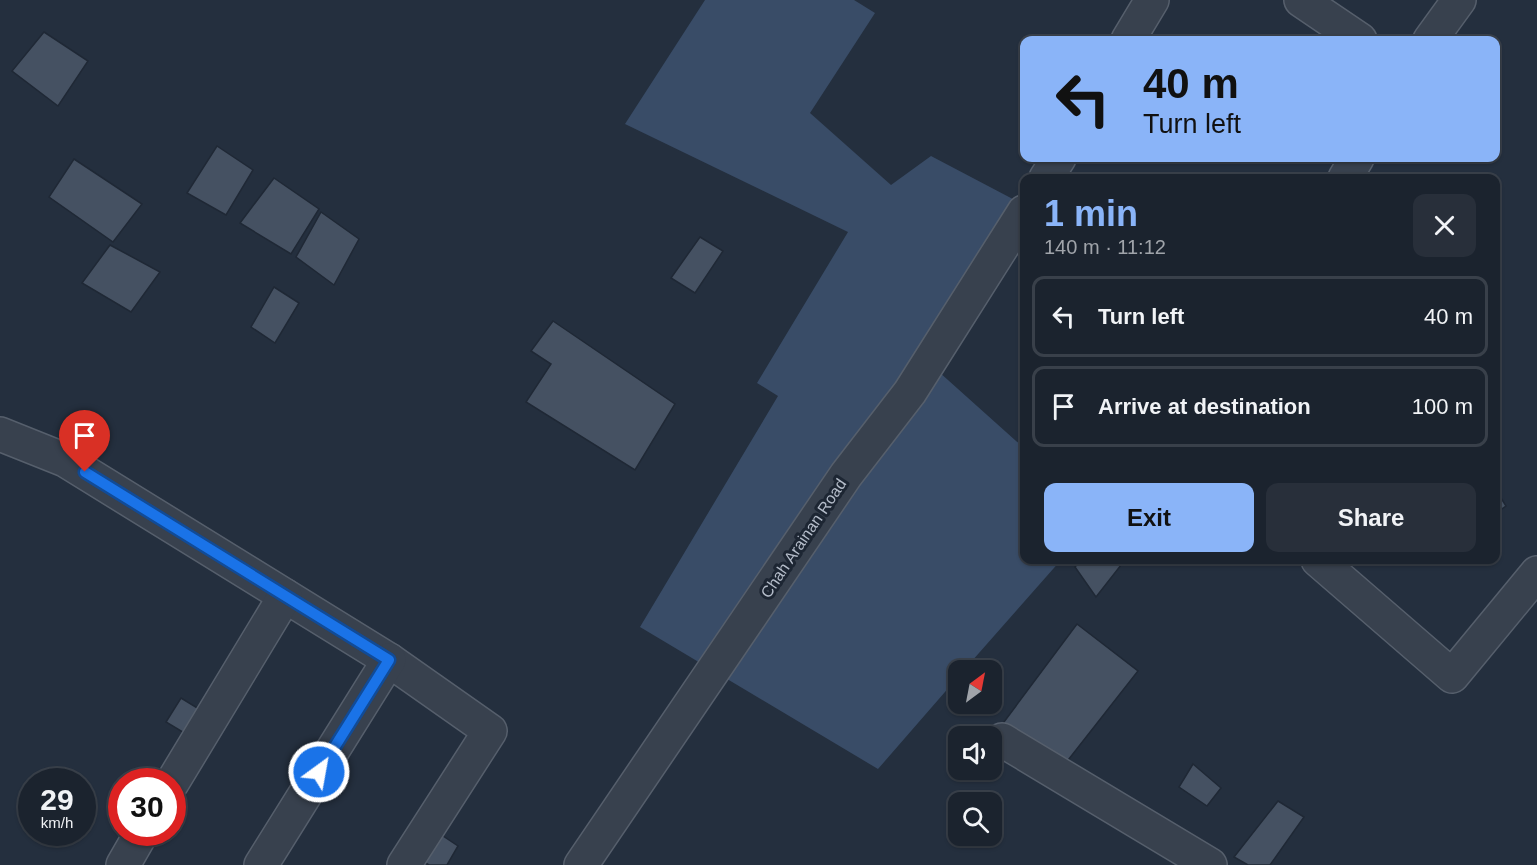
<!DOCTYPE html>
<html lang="en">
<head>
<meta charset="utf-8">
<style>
	:root { --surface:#1b232e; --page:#282f3a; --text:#f1f3f6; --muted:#a0a4aa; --line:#39404a; --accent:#8ab4f8 }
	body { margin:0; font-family:Arial,sans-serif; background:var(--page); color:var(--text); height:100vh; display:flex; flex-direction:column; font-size:22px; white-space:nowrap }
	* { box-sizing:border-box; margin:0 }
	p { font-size:20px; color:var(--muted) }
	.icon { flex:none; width:33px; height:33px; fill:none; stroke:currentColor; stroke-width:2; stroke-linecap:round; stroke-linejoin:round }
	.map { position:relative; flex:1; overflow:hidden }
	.sheet { position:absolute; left:1020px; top:174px; width:480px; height:390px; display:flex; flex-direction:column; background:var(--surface); border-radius:12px; box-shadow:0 2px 4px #0004,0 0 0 2px var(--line) }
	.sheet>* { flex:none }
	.hud { position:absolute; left:1020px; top:36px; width:480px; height:126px; border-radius:12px; box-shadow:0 2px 4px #0004,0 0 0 2px var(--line); background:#8ab4f8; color:#111; overflow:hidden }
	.needle { width:39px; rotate:32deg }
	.fabs { position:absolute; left:948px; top:660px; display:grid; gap:12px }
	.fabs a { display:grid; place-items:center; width:54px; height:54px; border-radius:12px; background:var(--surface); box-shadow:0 2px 4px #0004,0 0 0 2px var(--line); font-size:30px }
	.speed { position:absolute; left:18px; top:768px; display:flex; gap:12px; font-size:30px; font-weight:700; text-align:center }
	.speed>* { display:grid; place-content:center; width:78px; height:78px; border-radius:50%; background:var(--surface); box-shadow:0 2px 4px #0004,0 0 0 2px var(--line); line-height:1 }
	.speed small { font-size:15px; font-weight:400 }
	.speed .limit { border:9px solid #d22; background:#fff; color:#111 }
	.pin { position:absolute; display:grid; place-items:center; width:51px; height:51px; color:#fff; margin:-62px -26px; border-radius:50% 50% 50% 0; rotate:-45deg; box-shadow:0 0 6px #0007 }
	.pin .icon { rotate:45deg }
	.me { position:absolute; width:66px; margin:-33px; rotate:32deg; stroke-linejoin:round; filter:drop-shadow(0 0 4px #0008) }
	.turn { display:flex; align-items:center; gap:21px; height:126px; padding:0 24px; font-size:27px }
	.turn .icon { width:78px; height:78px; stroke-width:2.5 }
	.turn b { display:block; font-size:42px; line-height:51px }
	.round { display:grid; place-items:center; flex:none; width:63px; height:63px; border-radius:12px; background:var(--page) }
	.overview { display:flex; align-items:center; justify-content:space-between; height:102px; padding:0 24px }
	h1 { font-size:36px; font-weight:700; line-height:45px; color:var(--accent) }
	.button { display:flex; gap:12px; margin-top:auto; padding:12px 24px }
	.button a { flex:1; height:69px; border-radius:12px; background:var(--accent); color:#111; font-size:24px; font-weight:700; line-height:69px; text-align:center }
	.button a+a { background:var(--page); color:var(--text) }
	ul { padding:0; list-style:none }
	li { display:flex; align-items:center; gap:18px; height:81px; margin:0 12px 9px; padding:0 12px; border:3px solid var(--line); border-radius:12px }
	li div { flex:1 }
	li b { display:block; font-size:22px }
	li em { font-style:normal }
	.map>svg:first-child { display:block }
	.water { fill:#394c67 }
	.building { fill:#455162; stroke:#1f2835; stroke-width:1.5 }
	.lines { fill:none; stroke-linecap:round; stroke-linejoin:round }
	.minor-casing { stroke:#565f6c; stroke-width:36 }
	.minor { stroke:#38414e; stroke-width:33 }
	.route-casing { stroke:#114b97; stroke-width:15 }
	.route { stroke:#1a73e8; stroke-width:10 }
	.labels { text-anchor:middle; stroke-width:6; stroke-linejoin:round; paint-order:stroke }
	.street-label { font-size:16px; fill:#b4bcc9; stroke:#1d2633 }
</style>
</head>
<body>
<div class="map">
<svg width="1537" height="865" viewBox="0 0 1537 865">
	<rect width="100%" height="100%" fill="#242f3e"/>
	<!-- water -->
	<path class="water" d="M705,0H854L875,13L810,113L891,185L931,156L1024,205L929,363L1024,448V560H1061L964,670H958V677L878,769L640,627L778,396L757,383L848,232L625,124Z"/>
	<!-- building -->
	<g class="building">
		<path d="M44,32L88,61L58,106L12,71Z"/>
		<path d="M217,146L253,170L226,215L187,193Z"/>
		<path d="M74,159L142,204L113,242L49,197Z"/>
		<path d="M274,178L319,209L291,254L240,223Z"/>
		<path d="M321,212L359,239L334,285L296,257Z"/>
		<path d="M700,237L723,251L695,293L671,278Z"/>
		<path d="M110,245L160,272L131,312L82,283Z"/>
		<path d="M274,287L299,303L275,343L251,327Z"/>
		<path d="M553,321L675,404L635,470L526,402L551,364L531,351Z"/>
		<path d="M1496,490L1506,506L1496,513Z"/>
		<path d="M1081,560H1125L1096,597L1075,567Z"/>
		<path d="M1077,624L1138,671L1065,764L998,730Z"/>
		<path d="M181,698L199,709L186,734L166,722Z"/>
		<path d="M1193,764L1221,788L1207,806L1179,787Z"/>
		<path d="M1278,801L1304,817L1270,865H1248L1234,857Z"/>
		<path d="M440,834L458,846L447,865H429L424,862Z"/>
	</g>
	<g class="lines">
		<!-- minor casing -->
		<g class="minor-casing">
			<g id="minor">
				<path d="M1301,0L1360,40"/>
				<path d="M1128,40L1152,0"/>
				<path d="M1430,40L1459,0"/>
				<path d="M1046,178L1059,158"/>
				<path d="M1345,178L1357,158"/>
				<path d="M0,434L65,460L389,660L490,731L404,865"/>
				<path d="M1318,560L1452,676L1537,573"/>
				<path d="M1002,740L1210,865"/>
				<path d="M172,783L285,596"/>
				<path d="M123,865L142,832"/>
				<path d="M261,865L389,660"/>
				<path d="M581,865L846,475L910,392L1024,212"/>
			</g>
		</g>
		<!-- minor -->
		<use href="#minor" class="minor"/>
	</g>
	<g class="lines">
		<!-- route casing -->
		<g class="route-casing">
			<path id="route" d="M85,472L389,660L319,772"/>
		</g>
		<!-- route -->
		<use href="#route" class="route"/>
	</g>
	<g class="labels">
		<!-- street labels -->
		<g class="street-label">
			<text transform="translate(803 538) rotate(-56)" y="6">Chah Arainan Road</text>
		</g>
	</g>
</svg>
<div class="fabs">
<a><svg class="needle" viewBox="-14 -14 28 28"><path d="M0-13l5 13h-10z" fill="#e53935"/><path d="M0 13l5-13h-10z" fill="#a0a4aa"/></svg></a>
<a><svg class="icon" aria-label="sound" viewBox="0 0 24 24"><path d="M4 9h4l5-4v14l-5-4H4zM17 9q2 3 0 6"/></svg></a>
<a><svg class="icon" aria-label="search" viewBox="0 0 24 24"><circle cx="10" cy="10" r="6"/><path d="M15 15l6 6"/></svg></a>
</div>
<div class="speed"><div>29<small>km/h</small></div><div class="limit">30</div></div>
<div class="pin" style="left:85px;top:472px;background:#d93025"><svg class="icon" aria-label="arrive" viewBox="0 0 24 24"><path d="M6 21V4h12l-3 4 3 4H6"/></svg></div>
<svg class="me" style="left:319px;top:772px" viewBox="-20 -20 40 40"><circle r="17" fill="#1a73e8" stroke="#fff" stroke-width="3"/><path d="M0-11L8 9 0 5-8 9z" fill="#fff"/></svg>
<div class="hud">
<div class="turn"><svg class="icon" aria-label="left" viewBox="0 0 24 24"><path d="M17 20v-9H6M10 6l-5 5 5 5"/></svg><div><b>40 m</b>Turn left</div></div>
</div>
<section class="sheet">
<div class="overview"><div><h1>1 min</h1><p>140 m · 11:12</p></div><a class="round"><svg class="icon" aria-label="close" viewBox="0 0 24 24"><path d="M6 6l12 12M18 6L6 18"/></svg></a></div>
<ul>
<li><svg class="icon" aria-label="left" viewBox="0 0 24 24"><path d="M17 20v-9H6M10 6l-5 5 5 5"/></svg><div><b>Turn left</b></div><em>40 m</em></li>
<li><svg class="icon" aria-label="arrive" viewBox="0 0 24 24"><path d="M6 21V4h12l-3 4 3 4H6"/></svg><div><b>Arrive at destination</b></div><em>100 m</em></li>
</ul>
<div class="button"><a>Exit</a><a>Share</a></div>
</section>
</div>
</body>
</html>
